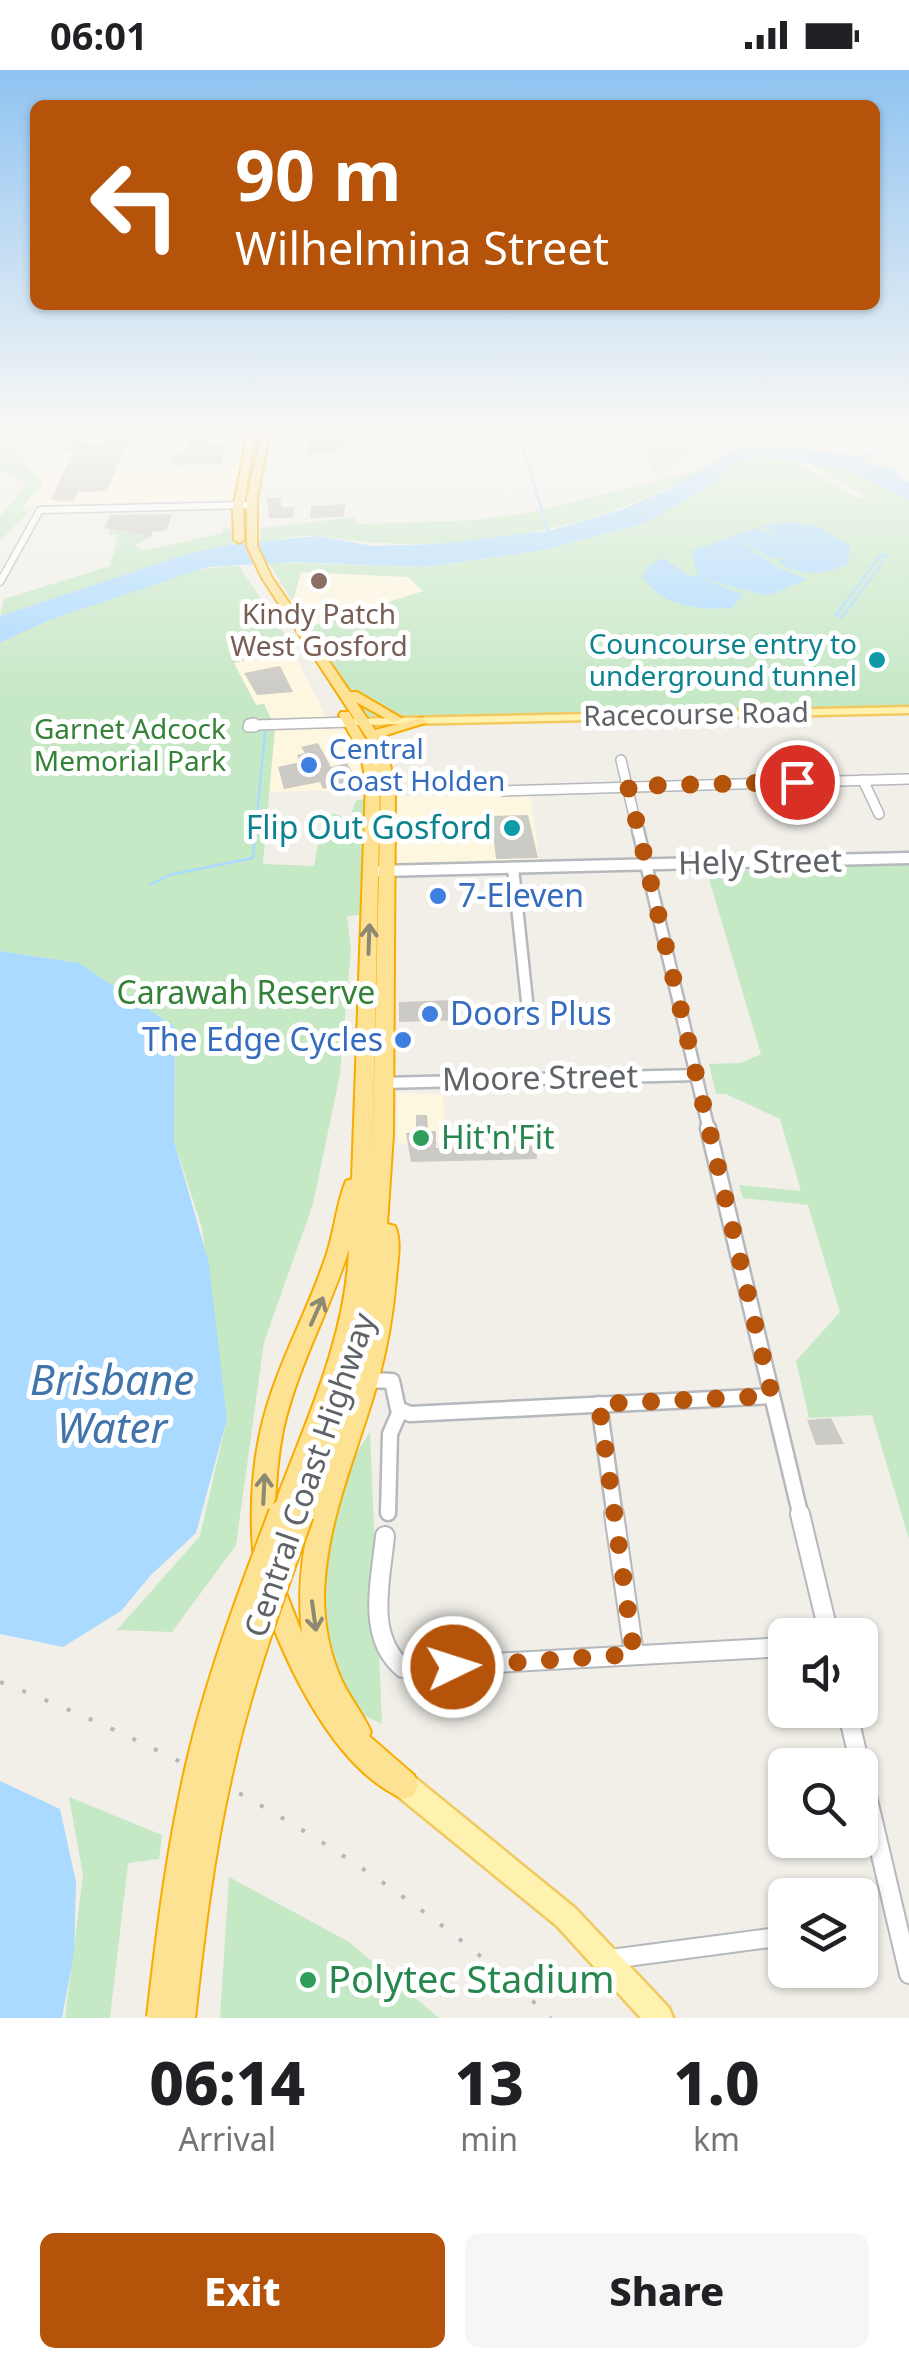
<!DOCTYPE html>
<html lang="en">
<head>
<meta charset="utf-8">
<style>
	:root { --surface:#fff; --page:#f6f6f6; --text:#202124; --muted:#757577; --accent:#b45309 }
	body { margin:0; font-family:"Noto Sans",sans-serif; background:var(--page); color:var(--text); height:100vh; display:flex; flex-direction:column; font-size:38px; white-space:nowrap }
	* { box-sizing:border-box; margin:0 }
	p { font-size:32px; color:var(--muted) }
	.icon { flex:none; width:55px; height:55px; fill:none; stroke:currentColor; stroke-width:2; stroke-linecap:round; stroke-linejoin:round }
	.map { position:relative; height:1948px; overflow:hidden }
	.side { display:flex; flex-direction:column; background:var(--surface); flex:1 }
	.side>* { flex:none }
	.top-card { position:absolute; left:30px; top:30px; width:850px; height:210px; border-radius:15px; box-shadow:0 2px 8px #0004; background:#b45309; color:#fff; overflow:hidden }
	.buttons { position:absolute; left:768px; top:1548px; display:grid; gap:20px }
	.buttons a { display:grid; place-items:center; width:110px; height:110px; border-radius:15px; background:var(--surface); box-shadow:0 2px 8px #0004; font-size:50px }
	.pin { position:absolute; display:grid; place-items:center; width:85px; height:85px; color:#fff; margin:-42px; border:5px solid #fff; border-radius:50%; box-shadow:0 2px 10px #0007 }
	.me { position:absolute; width:110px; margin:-55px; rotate:86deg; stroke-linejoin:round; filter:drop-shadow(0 0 8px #0008) }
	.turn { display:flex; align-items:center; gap:35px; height:210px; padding:0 40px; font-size:45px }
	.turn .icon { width:130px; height:130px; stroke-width:2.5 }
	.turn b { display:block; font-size:70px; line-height:85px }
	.eta { display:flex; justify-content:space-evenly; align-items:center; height:170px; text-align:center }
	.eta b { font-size:60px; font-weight:800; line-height:70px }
	.cta { display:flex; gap:20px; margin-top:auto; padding:20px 40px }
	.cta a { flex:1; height:115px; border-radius:15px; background:var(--accent); color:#fff; font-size:40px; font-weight:800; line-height:115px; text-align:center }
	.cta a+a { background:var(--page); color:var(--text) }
	.status { display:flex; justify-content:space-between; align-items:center; height:70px; padding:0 50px; background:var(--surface); direction:ltr }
	.status svg { height:28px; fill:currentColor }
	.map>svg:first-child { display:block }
	.commercial { fill:#fef7e0 }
	.industrial { fill:#e0deda }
	.green { fill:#c5e8c5 }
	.water { fill:#aadaff }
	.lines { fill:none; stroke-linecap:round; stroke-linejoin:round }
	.stream { stroke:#aadaff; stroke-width:2.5 }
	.building { fill:#cccac5 }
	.minor-far4-casing { stroke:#b5b8bc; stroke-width:9 }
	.minor-far3-casing { stroke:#b5b8bc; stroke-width:12 }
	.minor-far2-casing { stroke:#b5b8bc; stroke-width:15 }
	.minor-far1-casing { stroke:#b5b8bc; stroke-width:19 }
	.minor-casing { stroke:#b5b8bc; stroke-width:22 }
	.major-casing { stroke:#f2c960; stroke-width:5 }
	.highway-casing { stroke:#f9ab00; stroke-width:4 }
	.minor-far4 { stroke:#fff; stroke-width:6 }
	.minor-far3 { stroke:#fff; stroke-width:9 }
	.minor-far2 { stroke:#fff; stroke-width:10 }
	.minor-far1 { stroke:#fff; stroke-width:14 }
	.minor { stroke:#fff; stroke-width:18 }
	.major { fill:#fff2af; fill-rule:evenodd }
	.highway { fill:#fde293; fill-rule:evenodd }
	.rail { stroke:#b6b7b8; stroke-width:4; stroke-dasharray:4 20; stroke-linecap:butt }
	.highway-bridge-far1-casing { stroke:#f9ab00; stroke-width:26; stroke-linecap:butt }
	.highway-bridge-casing { stroke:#f9ab00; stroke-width:32; stroke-linecap:butt }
	.highway-bridge-far1 { stroke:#fde293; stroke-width:21 }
	.highway-bridge { stroke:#fde293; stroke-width:28 }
	.oneway { stroke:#8e8975 }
	.route { stroke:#b45309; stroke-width:18; stroke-dasharray:0 32.4 }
	.education-dot { fill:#8d6e63; stroke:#fff; stroke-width:4 }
	.culture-dot { fill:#0f9aa8; stroke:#fff; stroke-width:4 }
	.shop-dot { fill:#3f7fe0; stroke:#fff; stroke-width:4 }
	.leisure-dot { fill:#2e9e5b; stroke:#fff; stroke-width:4 }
	.labels { text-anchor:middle; stroke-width:10; stroke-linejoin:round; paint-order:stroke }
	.far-education-label { font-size:28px; fill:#785e54; stroke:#fff }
	.far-culture-label { font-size:28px; fill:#0d838f; stroke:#fff; text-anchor:end }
	.far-street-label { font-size:28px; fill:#5f6368; stroke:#fff }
	.far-park-label { font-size:28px; fill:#348238; stroke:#fff }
	.far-shop-label { font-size:28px; fill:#366cbe; stroke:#fff; text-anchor:start }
	.culture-label { font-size:32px; fill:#0d838f; stroke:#fff; text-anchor:end }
	.street-label { font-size:32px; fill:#5f6368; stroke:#fff }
	.shop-label { font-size:32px; fill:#366cbe; stroke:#fff; text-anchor:start }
	.park-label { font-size:32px; fill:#348238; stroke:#fff }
	.leisure-label { font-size:32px; fill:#27864d; stroke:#fff; text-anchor:start }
	.near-leisure-label { font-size:38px; fill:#27864d; stroke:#fff; text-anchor:start }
	.near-water-label { font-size:42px; font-style:italic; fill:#4174aa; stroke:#fff }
</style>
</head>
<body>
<div class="status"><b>06:01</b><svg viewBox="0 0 49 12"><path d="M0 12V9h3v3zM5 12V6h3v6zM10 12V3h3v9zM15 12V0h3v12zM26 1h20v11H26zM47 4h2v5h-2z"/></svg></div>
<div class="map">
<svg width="909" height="1948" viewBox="0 0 909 1948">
	<rect width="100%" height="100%" fill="#f1efe8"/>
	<!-- commercial -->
	<g class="commercial">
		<path d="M247,356L234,428L25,436L44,413L21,387L14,367Z"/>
		<path d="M300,502L408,507L424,522L315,555L293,532Z"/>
		<path d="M291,578L327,648L271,650L264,634L257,636L233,593Z"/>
		<path d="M275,657L345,660L364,697L363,710L351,720L269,722Z"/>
		<path d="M530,723L539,791L397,793L396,727Z"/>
		<path d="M397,1023L443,1024L446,1072L398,1074Z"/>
	</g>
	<!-- industrial -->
	<path class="industrial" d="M889,356L851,378L787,369L775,375L748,367L713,371L657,406L633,356Z"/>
	<!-- green -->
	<g class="green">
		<path d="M72,360L69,366L14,367L10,374L43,413L22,437L28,443L0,470V446L27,415L0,400V362Z"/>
		<path d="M762,386L786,387L860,429H869L808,392L864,405L909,429V635L367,648L303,559L423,521L408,507L301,502L293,532L268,492L425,497L543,480L643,454L711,416L735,394Z"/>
		<path d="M705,399C588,464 452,488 321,466C302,463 280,471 260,471L261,458L357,447L354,452L362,454L477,450L533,442Z"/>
		<path d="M223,456L231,460L233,474L190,483L0,546L4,529L110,496L118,464L109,465V460L151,467L135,475L142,481L223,463Z"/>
		<path d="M239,496L294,578L234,593L256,635L264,634L275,657L263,794L314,796L319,768L333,743L349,750L356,731L367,728L361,845L347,846L351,879L340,1004L313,1134L264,1272L236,1475L172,1562L117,1560L200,1466L227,1349L202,1158L174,1071L175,957L79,893L0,881V573C72,538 158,498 239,496Z"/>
		<path d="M909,794V1469L872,1345L809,1348L796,1291L840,1242L808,1135L743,1128L739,1115L801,1121L780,1049L726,1024H716L709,994L741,993L761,984L707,802Z"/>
		<path d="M370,1362L382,1654L348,1638L315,1511L329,1425Z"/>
		<path d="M69,1727L162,1765L159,1789L128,1793L110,1948H65L83,1805Z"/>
		<path d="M229,1807L349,1872L439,1948H220Z"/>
	</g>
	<!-- water -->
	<g class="water">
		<path d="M785,376L865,387L864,391L897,401L899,408L909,413V429L851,401L762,386L735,394L711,416L643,454L543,480L425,497L292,492L208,497L49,550L0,573V546L190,483L233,474L319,466L373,476L436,474L549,461L623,439L667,420L737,378Z"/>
		<path d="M788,452L817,456L850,476L848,494C828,505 795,507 777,491L788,485L773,489L738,470L779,498L807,509L768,526L699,508L743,524L732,538C697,540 665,537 643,508L647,497L663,488L688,505L698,506L691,481L757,458L783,469L762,456Z"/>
		<path d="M0,881L79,893L175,957L174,1071L209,1194L227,1349L196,1463L151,1505L121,1541L63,1577L0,1564Z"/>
		<path d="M0,1711L60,1739L76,1812L74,1883L62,1948H0Z"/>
	</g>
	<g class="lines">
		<!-- stream -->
		<g class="stream">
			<path d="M518,361L548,460"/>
			<path d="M866,386L909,366"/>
			<path d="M881,484L887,486L842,547L836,545Z"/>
			<path d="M150,815L169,805L253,788L265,662"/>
		</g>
	</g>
	<!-- building -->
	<g class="building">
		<path d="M307,358H344L341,383L307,384Z"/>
		<path d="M192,360H213L209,374H227L222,394L170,395L174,383H184Z"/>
		<path d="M169,364L165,375L126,376L107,421L78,422L73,432L51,430L74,380H63L68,370L100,374L104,365Z"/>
		<path d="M267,428H282L281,437H295L293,448H269Z"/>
		<path d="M346,434L343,447L310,448L311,436Z"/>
		<path d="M172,444L167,460L152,462L151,467L104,458L111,445Z"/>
		<path d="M280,596L293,622L257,625L244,603Z"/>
		<path d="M318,673L331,697L347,693L357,711L323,719L320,712L284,719L278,697L300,692L297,685L305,683L301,677Z"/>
		<path d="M528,745L538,788L496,789L491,746Z"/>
		<path d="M454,930L461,950L399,952V932Z"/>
		<path d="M416,1045H427L428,1061H436V1078L536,1076L537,1089L411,1092L406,1063L416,1062Z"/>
		<path d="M831,1348L844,1374L816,1375L807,1350Z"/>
	</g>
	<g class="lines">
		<!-- minor-far4 casing -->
		<g class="minor-far4-casing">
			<g id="minor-far4">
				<path d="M78,363L82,356"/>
				<path d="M0,512L40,440L248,435"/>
			</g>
		</g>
		<!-- minor-far3 casing -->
		<g class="minor-far3-casing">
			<g id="minor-far3">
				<path d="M254,653L255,657H248L249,654Z"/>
				<path d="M256,655L350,652"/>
				<path d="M621,690L638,763"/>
				<path d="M863,710L879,744"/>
				<path d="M503,721L909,709"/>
			</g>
		</g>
		<!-- minor-far2 casing -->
		<g class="minor-far2-casing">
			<g id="minor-far2">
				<path d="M638,760L709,1060"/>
				<path d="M513,798L529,950"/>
				<path d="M380,801L909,788"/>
				<path d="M384,1013L696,1005"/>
			</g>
		</g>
		<!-- minor-far1 casing -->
		<g class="minor-far1-casing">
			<g id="minor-far1">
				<path d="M708,1058L801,1447"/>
				<path d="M367,1310L392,1311L398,1339L410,1344L772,1326"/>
				<path d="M599,1334L615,1447"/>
				<path d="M388,1443L390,1364L400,1341"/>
			</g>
		</g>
		<!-- minor casing -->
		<g class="minor-casing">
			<g id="minor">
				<path d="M614,1444L634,1584"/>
				<path d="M800,1444L829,1565"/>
				<path d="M385,1466C381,1510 365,1566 403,1598L785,1577"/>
				<path d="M847,1640L860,1695"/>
				<path d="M860,1696L909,1904"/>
				<path d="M611,1889L785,1866"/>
			</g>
		</g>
		<!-- major casing -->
		<g class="major-casing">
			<g id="major">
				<path d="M909,637V643L354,655L349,652L354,649Z"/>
				<path d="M404,1703L413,1706L575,1838L669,1938L673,1948H641L557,1856L395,1724L392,1715L395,1706Z"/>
			</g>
		</g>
		<!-- highway casing -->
		<g class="highway-casing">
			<g id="highway">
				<path d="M249,356H257L243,439L244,470L239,473L234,470L233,439Z"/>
				<path d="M263,356H271L257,428V476L272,508L350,622H357L403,649L392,652L356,632L375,660L422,648L428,652L380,667L385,674L395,715L393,1064L387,1154L395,1156C402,1172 397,1193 396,1209C393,1244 387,1280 377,1314C357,1384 325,1453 324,1527C324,1555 330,1584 341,1609C349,1627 363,1643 371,1662L369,1666L414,1705L418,1715L414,1725L404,1729C333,1700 283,1589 260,1521L264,1512L273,1508L282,1512L302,1564C297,1518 302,1475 316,1431L311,1445L302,1448L292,1441L288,1443L279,1440L276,1431C306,1351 346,1267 349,1179C330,1240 297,1297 283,1360C278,1385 276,1410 275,1436C275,1453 280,1473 274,1489L265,1492L256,1489L253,1480C249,1426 254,1372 272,1321C287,1277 309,1236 324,1192C334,1167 336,1134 346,1111L352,1109L366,713L361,684L339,645L341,642H349L373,682L371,674L262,508L247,476V428ZM377,699L381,715L372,1099L380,713Z"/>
			</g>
		</g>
		<!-- minor-far4 -->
		<use href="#minor-far4" class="minor-far4"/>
		<!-- minor-far3 -->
		<use href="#minor-far3" class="minor-far3"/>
		<!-- minor-far2 -->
		<use href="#minor-far2" class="minor-far2"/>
		<!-- minor-far1 -->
		<use href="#minor-far1" class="minor-far1"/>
		<!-- minor -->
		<use href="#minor" class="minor"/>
		<!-- major -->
		<use href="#major" class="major"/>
		<!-- highway -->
		<use href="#highway" class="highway"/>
		<!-- rail -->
		<path class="rail" d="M0,1612C201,1689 394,1801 551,1948"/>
		<!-- highway-bridge-far1 casing -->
		<g class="highway-bridge-far1-casing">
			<g id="highway-bridge-far1">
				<path d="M282,1447L288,1431"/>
				<path d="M298,1447L302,1436"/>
			</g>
		</g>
		<!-- highway-bridge casing -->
		<g class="highway-bridge-casing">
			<g id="highway-bridge">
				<path d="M161,1948C171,1859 182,1770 203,1684C223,1602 253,1523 283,1444"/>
				<path d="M181,1948C190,1865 200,1781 219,1699C238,1612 269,1528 299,1444"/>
			</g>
		</g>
		<!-- highway-bridge-far1 -->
		<use href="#highway-bridge-far1" class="highway-bridge-far1"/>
		<!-- highway-bridge -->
		<use href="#highway-bridge" class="highway-bridge"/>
	</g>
	<!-- one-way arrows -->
	<defs><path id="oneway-shaft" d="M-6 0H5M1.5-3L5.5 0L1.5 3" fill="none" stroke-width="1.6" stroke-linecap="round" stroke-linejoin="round" transform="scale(2.5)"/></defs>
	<g class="oneway">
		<use href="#oneway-shaft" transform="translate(369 869) rotate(-88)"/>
		<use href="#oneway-shaft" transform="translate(317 1241) rotate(-66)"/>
		<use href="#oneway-shaft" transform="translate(264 1419) rotate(-87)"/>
		<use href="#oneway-shaft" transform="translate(314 1546) rotate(82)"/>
	</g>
	<!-- sky -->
	<linearGradient id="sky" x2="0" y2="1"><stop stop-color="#8fc3f1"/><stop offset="0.57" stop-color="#f9f8f5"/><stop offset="1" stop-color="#f9f8f5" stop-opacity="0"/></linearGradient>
	<rect width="909" height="629" fill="url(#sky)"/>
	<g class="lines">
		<!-- route -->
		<path class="route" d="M453,1597L634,1584L599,1334L772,1326L628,716L797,712"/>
	</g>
	<!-- markers -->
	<circle class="education-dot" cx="319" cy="511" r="10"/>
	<g class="culture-dot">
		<circle cx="877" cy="590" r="10"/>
		<circle cx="512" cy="758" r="10"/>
	</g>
	<g class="shop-dot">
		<circle cx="309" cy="695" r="10"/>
		<circle cx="438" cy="826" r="10"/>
		<circle cx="430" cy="944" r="10"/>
		<circle cx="403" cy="970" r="10"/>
	</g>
	<g class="leisure-dot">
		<circle cx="421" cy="1068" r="10"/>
		<circle cx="308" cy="1910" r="10"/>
	</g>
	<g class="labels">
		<!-- far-education labels -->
		<g class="far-education-label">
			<text x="319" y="554">Kindy Patch<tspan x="319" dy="32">West Gosford</tspan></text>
		</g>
		<!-- far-culture labels -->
		<g class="far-culture-label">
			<text x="857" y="584">Councourse entry to<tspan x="857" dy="32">underground tunnel</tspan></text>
		</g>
		<!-- far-street labels -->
		<g class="far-street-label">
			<text transform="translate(696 644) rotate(-1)" y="10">Racecourse Road</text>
		</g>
		<!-- far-park labels -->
		<g class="far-park-label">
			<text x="130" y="669">Garnet Adcock<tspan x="130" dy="32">Memorial Park</tspan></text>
		</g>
		<!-- far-shop labels -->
		<g class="far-shop-label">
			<text x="329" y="689">Central<tspan x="329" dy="32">Coast Holden</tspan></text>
		</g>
		<!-- culture labels -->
		<g class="culture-label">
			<text x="492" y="769">Flip Out Gosford</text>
		</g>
		<!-- street labels -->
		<g class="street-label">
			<text transform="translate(760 792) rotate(-1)" y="11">Hely Street</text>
			<text transform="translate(540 1008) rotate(-1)" y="11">Moore Street</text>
			<text transform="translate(310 1405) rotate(-71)" y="11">Central Coast Highway</text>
		</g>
		<!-- shop labels -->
		<g class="shop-label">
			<text x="458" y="837">7-Eleven</text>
			<text x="450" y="955">Doors Plus</text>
			<text x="383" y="981" text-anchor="end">The Edge Cycles</text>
		</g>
		<!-- park labels -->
		<g class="park-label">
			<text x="246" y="934">Carawah Reserve</text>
		</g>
		<!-- leisure labels -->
		<g class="leisure-label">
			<text x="441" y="1079">Hit'n'Fit</text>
		</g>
		<!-- near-leisure labels -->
		<g class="near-leisure-label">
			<text x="328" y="1923">Polytec Stadium</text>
		</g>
		<!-- near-water labels -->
		<g class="near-water-label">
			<text x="112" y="1325">Brisbane<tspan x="112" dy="48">Water</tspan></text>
		</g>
	</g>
</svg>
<div class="buttons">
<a><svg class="icon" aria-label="sound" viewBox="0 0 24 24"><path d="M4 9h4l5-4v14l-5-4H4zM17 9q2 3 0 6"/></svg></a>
<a><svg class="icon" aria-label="search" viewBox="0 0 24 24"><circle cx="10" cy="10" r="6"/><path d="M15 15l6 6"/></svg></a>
<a><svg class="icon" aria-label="layers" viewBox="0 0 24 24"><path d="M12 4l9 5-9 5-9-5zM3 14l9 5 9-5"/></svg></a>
</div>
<div class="pin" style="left:797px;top:712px;background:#d93025"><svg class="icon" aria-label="arrive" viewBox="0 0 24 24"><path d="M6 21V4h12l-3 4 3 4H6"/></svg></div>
<svg class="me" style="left:453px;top:1597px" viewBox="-20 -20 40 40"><circle r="17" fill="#b45309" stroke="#fff" stroke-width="3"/><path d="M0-11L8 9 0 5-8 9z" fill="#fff"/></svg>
<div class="top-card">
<div class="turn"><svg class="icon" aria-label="left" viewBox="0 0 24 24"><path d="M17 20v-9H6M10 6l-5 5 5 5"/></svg><div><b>90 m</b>Wilhelmina Street</div></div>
</div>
</div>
<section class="side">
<div class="eta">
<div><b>06:14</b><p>Arrival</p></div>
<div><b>13</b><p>min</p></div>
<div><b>1.0</b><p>km</p></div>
</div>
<div class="cta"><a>Exit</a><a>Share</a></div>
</section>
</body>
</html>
